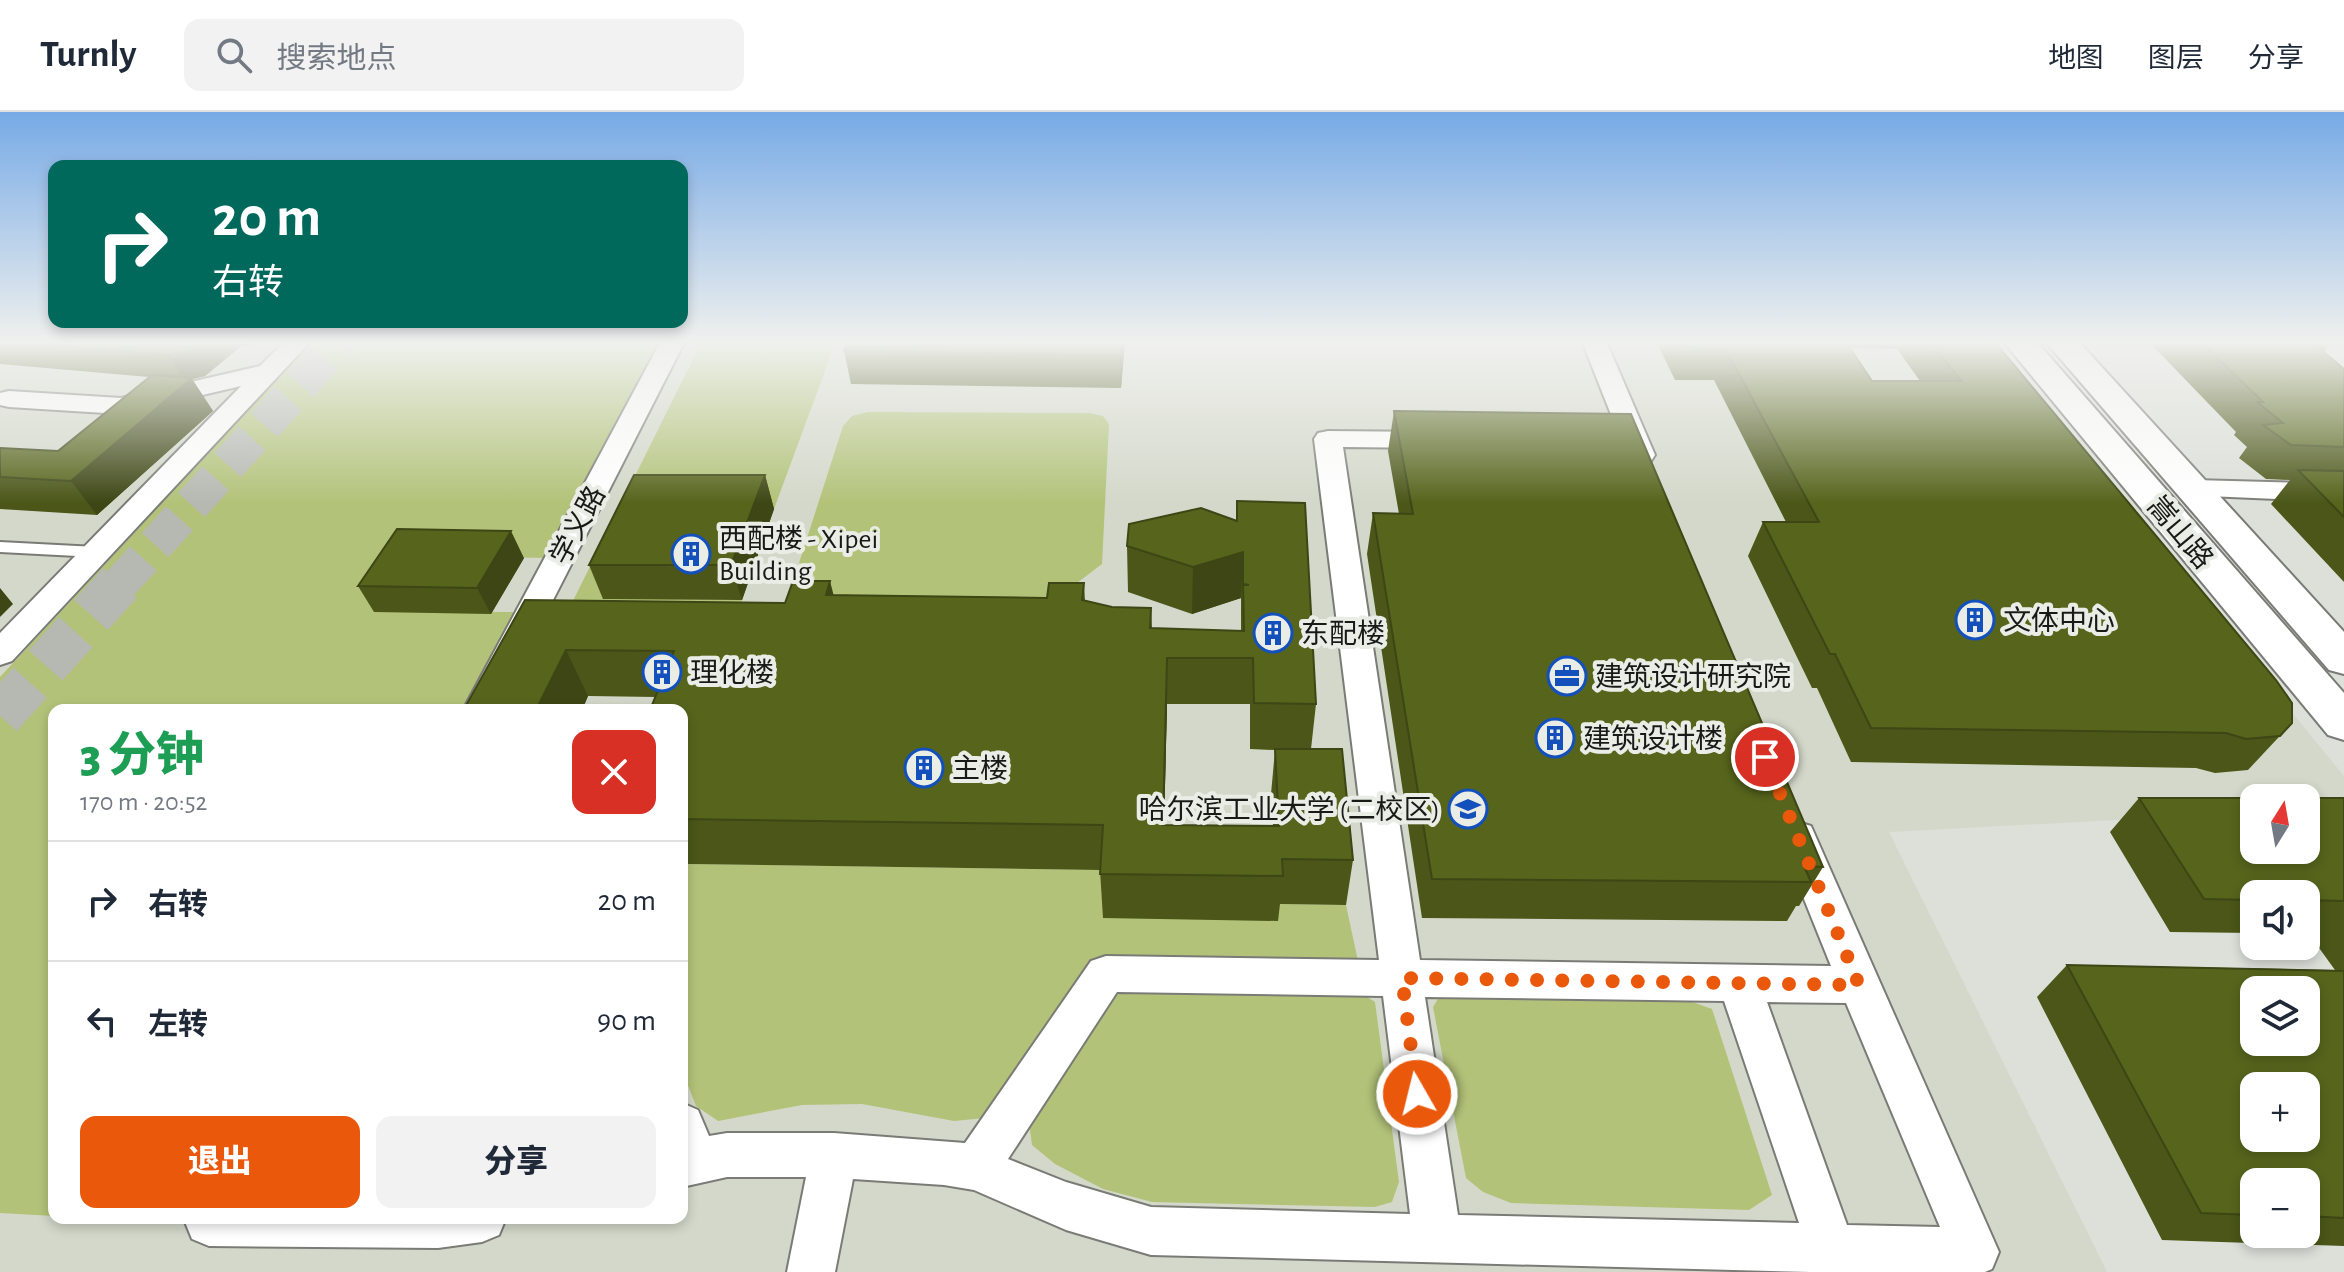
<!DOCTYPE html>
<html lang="zh">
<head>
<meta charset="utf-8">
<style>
	:root { --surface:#fff; --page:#f2f2f3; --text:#1f2937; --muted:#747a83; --line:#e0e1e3; --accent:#ea580c }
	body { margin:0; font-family:"Alegreya Sans","Noto Sans SC",sans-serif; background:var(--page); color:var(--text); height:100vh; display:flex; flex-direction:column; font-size:30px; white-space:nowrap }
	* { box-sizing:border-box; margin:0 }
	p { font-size:26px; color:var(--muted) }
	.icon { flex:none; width:44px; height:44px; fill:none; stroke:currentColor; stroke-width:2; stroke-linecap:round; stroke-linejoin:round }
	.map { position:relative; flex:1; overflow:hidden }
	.panel { position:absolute; left:48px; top:592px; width:640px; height:520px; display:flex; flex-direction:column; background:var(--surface); border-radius:16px; box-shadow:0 4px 12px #0003 }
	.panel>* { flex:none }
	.top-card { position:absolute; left:48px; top:48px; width:640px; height:168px; border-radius:16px; box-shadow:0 4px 12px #0003; background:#00695c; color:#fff; overflow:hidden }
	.needle { width:52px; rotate:11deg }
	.buttons { position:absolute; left:2240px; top:672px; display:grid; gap:16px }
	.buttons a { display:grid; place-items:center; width:80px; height:80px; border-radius:16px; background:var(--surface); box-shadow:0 4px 12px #0003; font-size:40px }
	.pin { position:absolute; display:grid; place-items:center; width:68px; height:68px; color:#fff; margin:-34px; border:4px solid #fff; border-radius:50%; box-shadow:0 2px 8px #0007 }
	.me { position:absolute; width:88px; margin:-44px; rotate:352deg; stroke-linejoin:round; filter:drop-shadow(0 0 6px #0008) }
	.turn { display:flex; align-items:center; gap:28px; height:168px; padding:0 32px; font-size:36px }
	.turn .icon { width:104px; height:104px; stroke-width:2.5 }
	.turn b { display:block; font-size:56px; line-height:68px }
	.round { display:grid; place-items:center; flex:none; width:84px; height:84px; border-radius:16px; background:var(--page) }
	.overview { display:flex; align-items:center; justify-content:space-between; height:136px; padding:0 32px }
	h1 { font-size:48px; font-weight:800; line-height:60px; color:#1e9e55 }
	.cta { display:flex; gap:16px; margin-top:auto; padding:16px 32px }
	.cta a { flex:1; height:92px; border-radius:16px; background:var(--accent); color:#fff; font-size:32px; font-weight:800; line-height:92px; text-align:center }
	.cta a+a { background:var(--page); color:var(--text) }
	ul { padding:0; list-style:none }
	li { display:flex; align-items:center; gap:24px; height:120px; padding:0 32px; border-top:2px solid var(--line) }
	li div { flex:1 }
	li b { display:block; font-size:30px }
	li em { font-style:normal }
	header { display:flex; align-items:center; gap:48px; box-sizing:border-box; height:112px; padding:0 40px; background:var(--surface); border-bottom:2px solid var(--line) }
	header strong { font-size:38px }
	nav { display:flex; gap:44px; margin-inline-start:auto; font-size:28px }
	.search { width:560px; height:72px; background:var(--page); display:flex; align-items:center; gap:20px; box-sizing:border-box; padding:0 28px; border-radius:16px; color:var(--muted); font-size:30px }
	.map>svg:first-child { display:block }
	.built { fill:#d4d8ca; fill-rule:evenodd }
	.green { fill:#b2c379 }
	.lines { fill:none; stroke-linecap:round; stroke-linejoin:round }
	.secondary-tunnel-far1 { stroke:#b6b8b2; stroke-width:36; stroke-dasharray:36 18; stroke-linecap:butt }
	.secondary-tunnel { stroke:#b6b8b2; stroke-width:45; stroke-dasharray:45 23; stroke-linecap:butt }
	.service-casing { stroke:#7a7b76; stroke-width:4 }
	.minor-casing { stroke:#7a7b76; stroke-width:4 }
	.secondary-casing { stroke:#7a7b76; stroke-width:4 }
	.service { fill:#fff; fill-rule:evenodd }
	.minor { fill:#fff; fill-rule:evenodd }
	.secondary { fill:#fff; fill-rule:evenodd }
	.wall { fill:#4b5618; fill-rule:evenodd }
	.shaded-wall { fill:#3d4614 }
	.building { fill:#57641c; stroke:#3d4614; stroke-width:2; fill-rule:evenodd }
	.route { stroke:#ea580c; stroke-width:14; stroke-dasharray:0 25.2 }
	.labels { text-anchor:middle; stroke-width:8; stroke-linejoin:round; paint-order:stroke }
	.street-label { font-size:28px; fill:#191a17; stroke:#eaece6 }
	.poi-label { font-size:28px; fill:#191a17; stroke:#eaece6; text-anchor:start }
</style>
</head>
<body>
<header>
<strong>Turnly</strong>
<div class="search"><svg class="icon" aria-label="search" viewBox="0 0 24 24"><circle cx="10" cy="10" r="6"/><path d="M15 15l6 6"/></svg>搜索地点</div>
<nav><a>地图</a><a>图层</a><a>分享</a></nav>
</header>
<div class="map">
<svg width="2344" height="1160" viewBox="0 0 2344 1160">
	<rect width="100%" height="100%" fill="#dddfd9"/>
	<!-- built -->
	<path class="built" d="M0,229H1988L2344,664V710H2306V686H2254V709L2117,708L1889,720L2107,1160H0ZM54,598H682V1106H54Z"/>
	<!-- green -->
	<g class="green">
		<path d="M313,229H665L545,446L412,443L375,499L514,500L462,598H54V1104L0,1101V565Z"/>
		<path d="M702,229H836L774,397L604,486L742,488L724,531L557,521Z"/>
		<path d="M868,300L1090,301L1103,304L1109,312L1102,452L1077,471L1074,492L808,490L815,466L810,457L799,451L843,314L852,304Z"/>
		<path d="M688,752L1106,758L1277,792L1346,793L1358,849L1093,848L985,1006L954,1009L862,992L802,993L718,1009L696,994L682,958V770Z"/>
		<path d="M1149,873L1360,880L1375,890L1399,1070L1392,1090L1375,1095L1152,1090L1103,1077L1055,1052L1032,1033L1029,1011L1117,883Z"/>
		<path d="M1442,880L1687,888L1712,897L1772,1083L1749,1098L1511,1091L1483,1080L1466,1066L1433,895Z"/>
	</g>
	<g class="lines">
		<!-- secondary-tunnel-far1 -->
		<path class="secondary-tunnel-far1" d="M119,473L340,229"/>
		<!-- secondary-tunnel -->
		<path class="secondary-tunnel" d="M0,604L120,471"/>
		<!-- service casing -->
		<g class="service-casing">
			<path id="service" d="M0,430L96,435L104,440L96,445L0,440Z"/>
		</g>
		<!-- minor casing -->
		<g class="minor-casing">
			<g id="minor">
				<path d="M285,229H311L12,549L0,553V521L241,274L121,302L9,295L0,293V281L9,279L121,286L260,254Z"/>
				<path d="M661,229H685L497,598H463Z"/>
				<path d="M1582,229H1606L1655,343L1651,349L1641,351L1631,349L1627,343Z"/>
				<path d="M1328,319L1436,320L1446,322L1450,328L1446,334L1436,336L1343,335L1420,848L1831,854L1779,725L1785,714L1798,710L1811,714L1999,1140L1992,1157L1985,1160H1811L1151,1143L1066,1118L974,1078L944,1073L853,1067L835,1160H787L806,1065H727L682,1075V991L698,998L709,1024L727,1021H834L965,1031L1091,849L1106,844L1379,848L1314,327L1318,321ZM1117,880L1383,884L1410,1102L1151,1095L1066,1070L1008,1047ZM1425,885L1724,889L1799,1111L1458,1103ZM1767,890L1846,891L1940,1115L1847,1113Z"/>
				<path d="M2194,368L2344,372V390L2184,383L2180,377L2184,371Z"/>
				<path d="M187,1106H506L499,1123L482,1130L438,1136L209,1134L192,1127L185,1110Z"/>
			</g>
		</g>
		<!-- secondary casing -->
		<g class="secondary-casing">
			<g id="secondary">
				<path d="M2003,229H2036L2344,581V628L2328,623Z"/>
				<path d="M2045,229H2078L2344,520V562L2329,558Z"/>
			</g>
		</g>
		<!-- service -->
		<use href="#service" class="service"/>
		<!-- minor -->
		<use href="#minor" class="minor"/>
		<!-- secondary -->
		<use href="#secondary" class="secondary"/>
	</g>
	<!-- wall -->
	<g class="wall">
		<path d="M0,229H253L248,234H241L205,264L192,267L213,299L97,403L0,397V336L58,339L149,265L0,252Z"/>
		<path d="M1125,229L1121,276L851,272L844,239Z"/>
		<path d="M1656,229H1994L2292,611L2248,658L2215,661L2196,656L1851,650L1817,576H1812L1748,444L1763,410H1786L1714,268H1675ZM1851,236L1897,237L1920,269H1872Z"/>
		<path d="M2148,229H2332L2324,240L2344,257V470L2271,392L2290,368L2266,367L2239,346L2247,335L2234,323L2236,320Z"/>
		<path d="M1394,299L1823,755L1799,794H1796L1787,809L1422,806L1367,442L1373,401L1399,402L1388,339Z"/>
		<path d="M765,363L774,397L742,488L603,487L589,453Z"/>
		<path d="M1237,389L1316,592L1311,637L1353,748L1346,793L1280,792L1278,809L1103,806L1100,758L688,752L682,770V598L656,585L588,584L582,598H464L525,488L785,491L834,483L1047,486L1084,471L1085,489L1112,495L1151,496L1152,516L1241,519V486L1192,502L1128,480L1127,434L1236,408ZM1167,592H1250V637L1275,638L1271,682L1273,714L1164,713Z"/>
		<path d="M524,446L491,502L374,500L358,474Z"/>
		<path d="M2139,686H2344V1134L2162,1128L2037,885L2067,853L2335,858L2309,822H2306V782H2254V821L2170,820L2110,720ZM2254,1070H2306V1122H2254Z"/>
	</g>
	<!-- shaded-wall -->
	<g class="shaded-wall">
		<path d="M202,229H238L241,234L205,264L192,267L213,299L97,403L71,369L184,268L168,243Z"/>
		<path d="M244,229H253L248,234Z"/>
		<path d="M1121,229H1125L1121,276L1120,243Z"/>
		<path d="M765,363L774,397L742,488L731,453Z"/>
		<path d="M511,419L524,446L491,502L477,476Z"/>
		<path d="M1243,440L1241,486L1192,502L1193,455Z"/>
		<path d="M830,469L842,516L826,483Z"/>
		<path d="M0,476L13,492L0,505Z"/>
		<path d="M566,538L588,584L582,598H536Z"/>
		<path d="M1167,546V592L1163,758V713Z"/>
		<path d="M682,738L688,752L682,770Z"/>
	</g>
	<!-- building -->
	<g class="building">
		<path d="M0,229H202L189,239L168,243Z"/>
		<path d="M848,229H1121L1120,243L844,239Z"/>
		<path d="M1682,229H1845L1872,269H1961L1930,229H1994L2276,568L2292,591V611L2280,624L2246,627L2226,621L1871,616L1835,542H1830L1763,410H1819L1725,236L1685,235Z"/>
		<path d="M2200,229H2311L2344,257V335L2291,333L2263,313L2283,311L2257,290H2263Z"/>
		<path d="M152,263L192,266L71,369L0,365V336L58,339Z"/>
		<path d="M1394,299L1631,302L1823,755L1804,754L1811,770L1432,767L1373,401L1413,402Z"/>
		<path d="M2298,358L2344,359V405Z"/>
		<path d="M634,363H765L731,453H589Z"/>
		<path d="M1237,389L1305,391L1316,592L1254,591L1253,546H1167L1163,713L1279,714L1275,637H1342L1353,748L1282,747L1283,764L1100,762L1103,713L682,707V598H650L674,539L566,538L536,598L464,597L525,488L785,491L793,469H830L826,483L1047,486L1049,471H1084L1082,488L1112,495L1151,496L1150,516L1244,519L1243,473H1249L1243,472V440L1193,455L1127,434L1129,412L1201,396L1237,409Z"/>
		<path d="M397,417L511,419L477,476L358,474Z"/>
		<path d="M2139,686H2254V738H2306V686H2344V789L2306,788V782H2254V788L2204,787Z"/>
		<path d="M2067,853L2344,859V1106L2306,1104V1070H2254V1103L2201,1101ZM2254,878H2306V930H2254ZM2254,974H2306V1026H2254Z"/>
	</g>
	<!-- sky -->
	<linearGradient id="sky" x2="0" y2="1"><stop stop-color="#77aae6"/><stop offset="0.59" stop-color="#f0f1ee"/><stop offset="1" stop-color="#f0f1ee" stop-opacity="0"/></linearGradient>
	<rect width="2344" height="391" fill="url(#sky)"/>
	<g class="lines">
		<!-- route -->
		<path class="route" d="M1417,982L1402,866L1859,873L1765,645"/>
	</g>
	<!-- icons -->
	<defs>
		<g id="building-ring" transform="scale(2)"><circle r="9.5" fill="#eaece6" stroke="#1350bb" stroke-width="1.5"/><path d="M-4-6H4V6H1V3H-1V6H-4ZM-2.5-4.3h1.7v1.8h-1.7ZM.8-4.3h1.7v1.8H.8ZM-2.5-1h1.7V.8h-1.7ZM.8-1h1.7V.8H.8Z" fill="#1350bb"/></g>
		<g id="office-ring" transform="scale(2)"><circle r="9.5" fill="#eaece6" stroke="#1350bb" stroke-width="1.5"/><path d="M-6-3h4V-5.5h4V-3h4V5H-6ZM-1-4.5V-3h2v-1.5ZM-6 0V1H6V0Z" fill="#1350bb"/></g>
		<g id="university-ring" transform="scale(2)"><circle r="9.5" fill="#eaece6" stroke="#1350bb" stroke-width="1.5"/><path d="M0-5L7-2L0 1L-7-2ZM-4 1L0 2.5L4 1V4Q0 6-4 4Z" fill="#1350bb"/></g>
	</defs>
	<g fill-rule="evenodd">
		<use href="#building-ring" x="691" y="442"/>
		<use href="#building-ring" x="1975" y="508"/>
		<use href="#building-ring" x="1273" y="521"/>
		<use href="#building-ring" x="662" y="560"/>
		<use href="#office-ring" x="1567" y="564"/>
		<use href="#building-ring" x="1555" y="626"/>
		<use href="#building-ring" x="924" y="656"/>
		<use href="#university-ring" x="1468" y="697"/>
	</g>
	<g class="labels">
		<!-- street labels -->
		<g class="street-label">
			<text transform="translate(577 413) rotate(-62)" y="10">学义路</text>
			<text transform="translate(2181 420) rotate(50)" y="10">嵩山路</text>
		</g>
		<!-- poi labels -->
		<g class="poi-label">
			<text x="719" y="436">西配楼 - Xipei<tspan x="719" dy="32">Building</tspan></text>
			<text x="2003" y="518">文体中心</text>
			<text x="1301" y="531">东配楼</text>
			<text x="690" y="570">理化楼</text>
			<text x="1595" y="574">建筑设计研究院</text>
			<text x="1583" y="636">建筑设计楼</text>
			<text x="952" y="666">主楼</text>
			<text x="1440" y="707" text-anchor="end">哈尔滨工业大学 (二校区)</text>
		</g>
	</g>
</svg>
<div class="buttons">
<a><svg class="needle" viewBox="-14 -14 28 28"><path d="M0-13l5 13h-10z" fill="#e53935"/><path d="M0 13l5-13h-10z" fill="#747a83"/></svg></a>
<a><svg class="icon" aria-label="sound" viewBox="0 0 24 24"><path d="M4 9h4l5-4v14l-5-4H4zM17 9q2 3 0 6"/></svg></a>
<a><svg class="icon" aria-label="layers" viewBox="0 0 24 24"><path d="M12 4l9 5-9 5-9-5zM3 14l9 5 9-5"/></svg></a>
<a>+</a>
<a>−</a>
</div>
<div class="pin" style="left:1765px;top:645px;background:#d93025"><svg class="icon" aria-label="arrive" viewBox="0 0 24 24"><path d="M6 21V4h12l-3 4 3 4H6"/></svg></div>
<svg class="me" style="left:1417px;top:982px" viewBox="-20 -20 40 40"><circle r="17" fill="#ea580c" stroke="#fff" stroke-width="3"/><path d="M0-11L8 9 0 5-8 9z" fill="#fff"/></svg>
<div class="top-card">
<div class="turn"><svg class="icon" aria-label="right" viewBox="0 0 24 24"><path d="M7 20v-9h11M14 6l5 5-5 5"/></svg><div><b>20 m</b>右转</div></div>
</div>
<section class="panel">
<div class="overview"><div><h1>3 分钟</h1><p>170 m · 20:52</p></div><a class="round" style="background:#d93025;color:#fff"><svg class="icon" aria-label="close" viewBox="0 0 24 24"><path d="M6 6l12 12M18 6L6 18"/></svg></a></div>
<ul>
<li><svg class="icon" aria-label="right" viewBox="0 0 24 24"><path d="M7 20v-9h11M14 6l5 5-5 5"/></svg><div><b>右转</b></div><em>20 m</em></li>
<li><svg class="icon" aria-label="left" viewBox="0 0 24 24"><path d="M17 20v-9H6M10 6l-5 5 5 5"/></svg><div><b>左转</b></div><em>90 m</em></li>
</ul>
<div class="cta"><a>退出</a><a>分享</a></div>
</section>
</div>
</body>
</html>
